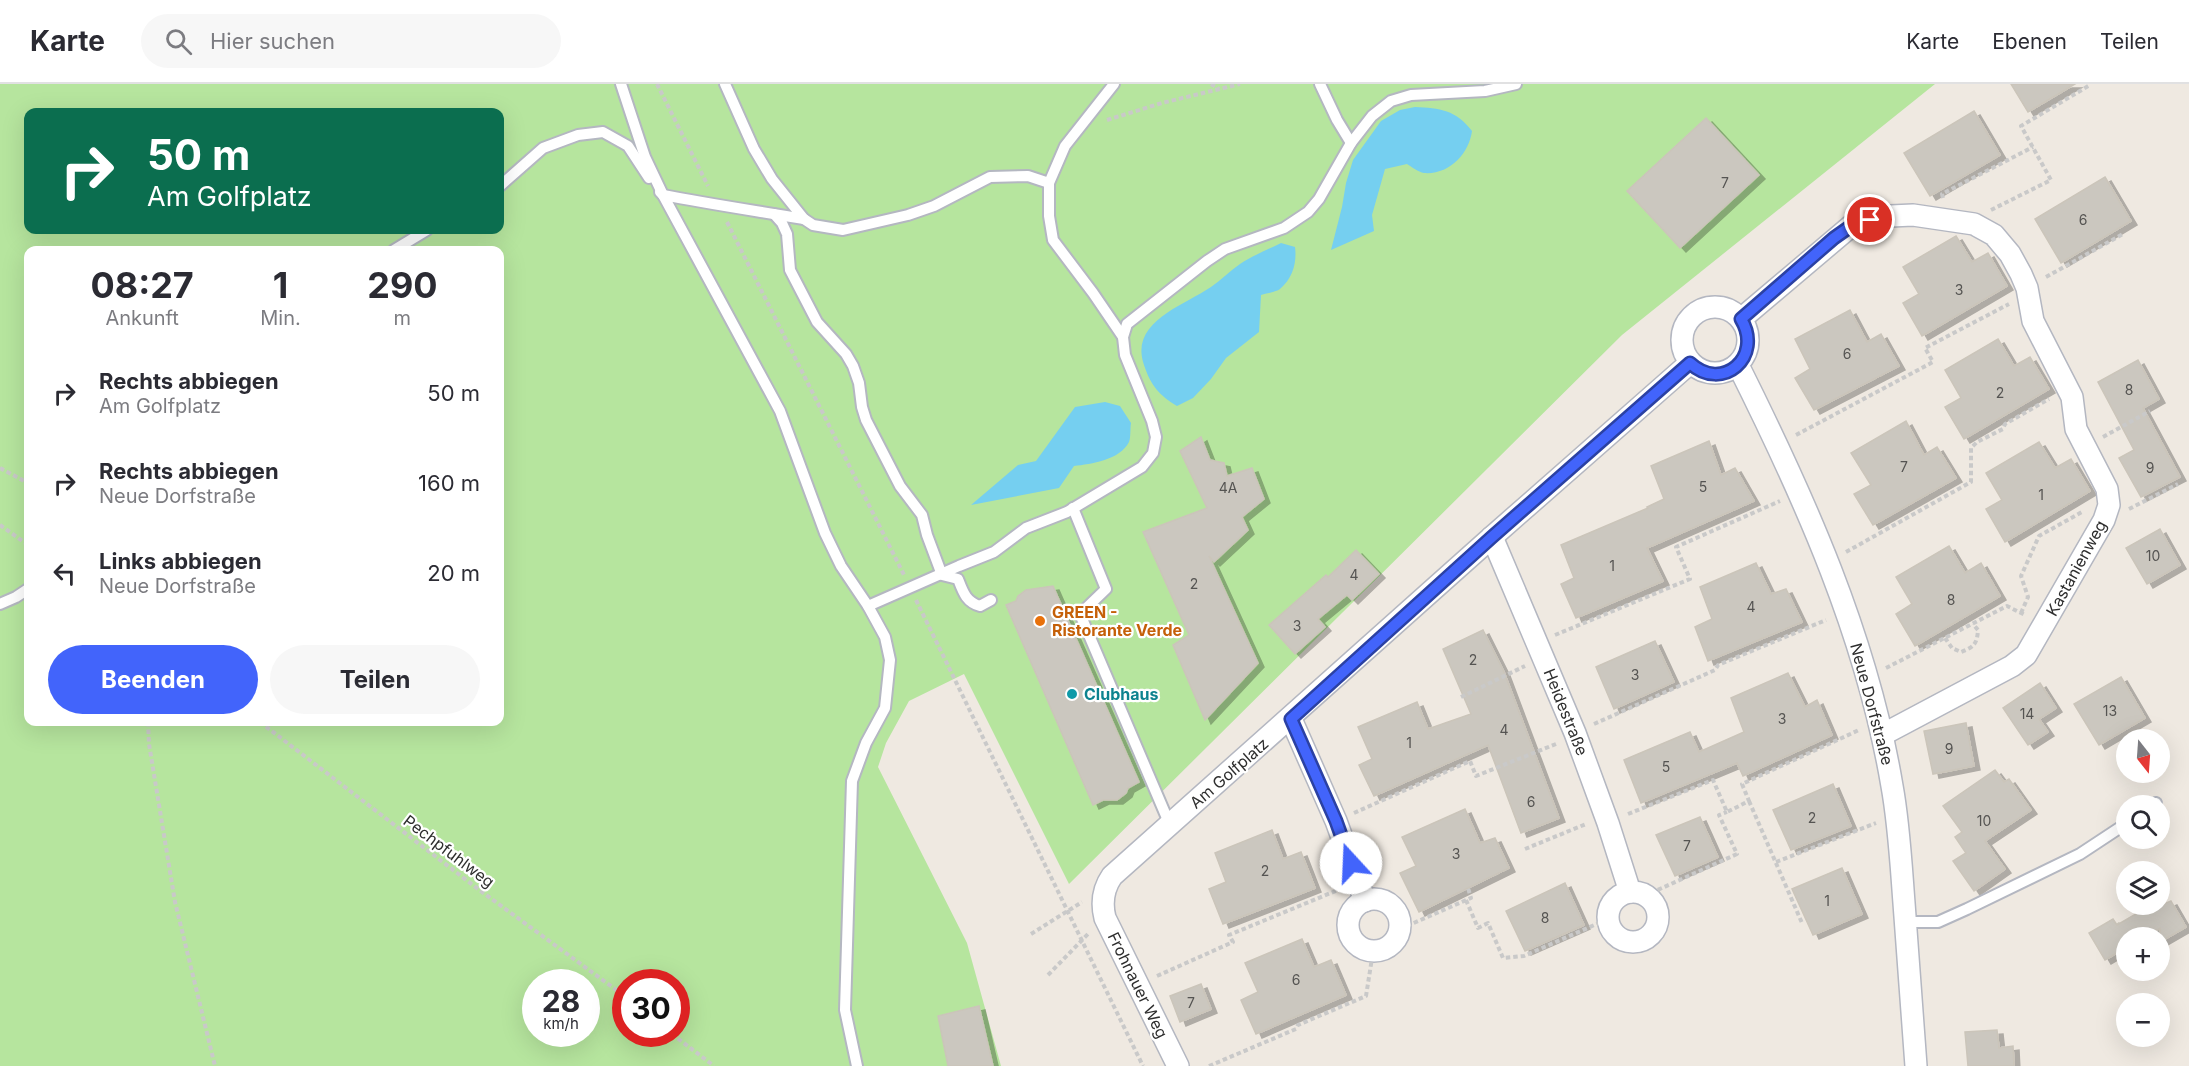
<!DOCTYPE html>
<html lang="de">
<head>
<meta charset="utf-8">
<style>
	:root { --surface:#fff; --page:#f7f7f7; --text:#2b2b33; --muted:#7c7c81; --line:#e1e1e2; --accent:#4264fb }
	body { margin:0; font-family:Inter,sans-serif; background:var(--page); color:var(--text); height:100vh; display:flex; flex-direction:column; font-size:22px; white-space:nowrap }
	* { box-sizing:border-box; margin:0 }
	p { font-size:20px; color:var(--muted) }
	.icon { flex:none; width:33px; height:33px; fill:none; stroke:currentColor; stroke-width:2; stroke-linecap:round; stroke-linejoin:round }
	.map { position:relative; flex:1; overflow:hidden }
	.details { position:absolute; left:24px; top:162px; width:480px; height:480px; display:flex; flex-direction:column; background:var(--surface); border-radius:12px; box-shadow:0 6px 24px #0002 }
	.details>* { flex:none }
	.top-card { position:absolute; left:24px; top:24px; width:480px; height:126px; border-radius:12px; box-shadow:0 6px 24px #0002; background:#0b6e4f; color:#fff; overflow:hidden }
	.needle { width:39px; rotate:163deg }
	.controls { position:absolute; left:2116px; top:645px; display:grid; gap:12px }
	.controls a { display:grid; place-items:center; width:54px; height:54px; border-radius:50%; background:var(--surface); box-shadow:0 6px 24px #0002; font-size:30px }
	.speed { position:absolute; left:522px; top:885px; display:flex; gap:12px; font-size:30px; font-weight:700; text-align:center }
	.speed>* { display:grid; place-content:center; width:78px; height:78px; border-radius:50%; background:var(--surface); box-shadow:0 6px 24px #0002; line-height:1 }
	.speed small { font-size:15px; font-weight:400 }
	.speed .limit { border:9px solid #d22; background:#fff; color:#111 }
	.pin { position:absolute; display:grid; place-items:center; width:51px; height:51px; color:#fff; margin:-26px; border:3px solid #fff; border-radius:50%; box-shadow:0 2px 6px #0007 }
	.me { position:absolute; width:66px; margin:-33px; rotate:340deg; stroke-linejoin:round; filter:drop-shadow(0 0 4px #0008) }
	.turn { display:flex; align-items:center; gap:21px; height:126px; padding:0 24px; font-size:27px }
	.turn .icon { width:78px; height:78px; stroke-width:2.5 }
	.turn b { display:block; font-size:42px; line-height:51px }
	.eta { display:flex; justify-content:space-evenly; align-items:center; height:102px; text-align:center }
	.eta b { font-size:36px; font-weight:700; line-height:42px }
	.primary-button { display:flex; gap:12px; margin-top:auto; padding:12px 24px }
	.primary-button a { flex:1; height:69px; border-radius:36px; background:var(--accent); color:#fff; font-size:24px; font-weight:700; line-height:69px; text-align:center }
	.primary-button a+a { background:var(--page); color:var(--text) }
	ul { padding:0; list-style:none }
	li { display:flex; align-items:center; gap:18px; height:90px; padding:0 24px }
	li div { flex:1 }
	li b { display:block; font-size:22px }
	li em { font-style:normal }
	header { display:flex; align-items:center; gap:36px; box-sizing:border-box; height:84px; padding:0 30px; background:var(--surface); border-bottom:2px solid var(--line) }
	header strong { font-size:28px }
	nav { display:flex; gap:33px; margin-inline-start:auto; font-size:21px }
	.search { width:420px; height:54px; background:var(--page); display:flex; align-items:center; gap:15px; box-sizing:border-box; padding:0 21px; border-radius:33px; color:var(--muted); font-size:22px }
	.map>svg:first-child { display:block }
	.green { fill:#b6e59e; fill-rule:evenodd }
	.water { fill:#75cff0 }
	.building { fill:#cbc7bf; stroke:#cbc5ba; stroke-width:1.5; filter:url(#shadow) }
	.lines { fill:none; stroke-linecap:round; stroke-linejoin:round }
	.service-casing { stroke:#b4b7c1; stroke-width:14 }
	.minor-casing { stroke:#b4b7c1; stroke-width:24 }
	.path { stroke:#c9c9c9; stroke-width:4; stroke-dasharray:4.5 3; stroke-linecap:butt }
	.service { stroke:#fff; stroke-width:10 }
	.minor { stroke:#fff; stroke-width:21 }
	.route-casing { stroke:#2b41a3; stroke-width:15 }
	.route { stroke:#4264fb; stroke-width:10 }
	.food-dot { fill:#e8710a; stroke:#fff; stroke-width:2 }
	.culture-dot { fill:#0f9aa8; stroke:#fff; stroke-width:2 }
	.labels { text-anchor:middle; stroke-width:4.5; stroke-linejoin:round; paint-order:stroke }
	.number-label { font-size:14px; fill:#555452 }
	.street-label { font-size:16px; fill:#2e2e2e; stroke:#fff }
	.food-label { font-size:16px; font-weight:bold; fill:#c56008; stroke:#fff; text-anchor:start }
	.culture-label { font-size:16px; font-weight:bold; fill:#0d838f; stroke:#fff; text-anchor:start }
</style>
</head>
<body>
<header>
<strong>Karte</strong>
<div class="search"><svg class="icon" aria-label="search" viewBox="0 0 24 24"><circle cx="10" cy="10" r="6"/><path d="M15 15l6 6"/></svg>Hier suchen</div>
<nav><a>Karte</a><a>Ebenen</a><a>Teilen</a></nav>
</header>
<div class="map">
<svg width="2189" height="982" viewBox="0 0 2189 982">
	<defs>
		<filter id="shadow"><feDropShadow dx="6" dy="4" stdDeviation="0" flood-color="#0004"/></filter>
	</defs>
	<rect width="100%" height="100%" fill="#efe9e1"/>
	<!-- green -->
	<path class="green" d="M0,0H1935L1622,251L1069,800L964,590L909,617L886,659L878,683L967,859L1001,982H0ZM28,28H500V146H28ZM28,166H500V638H28ZM536,898H586V950H536ZM626,898H676V950H626Z"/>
	<!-- water -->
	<g class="water">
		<path d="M1415,23C1440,24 1456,26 1472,47C1469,70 1449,91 1424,89C1418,88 1412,83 1407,80L1385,85L1372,131L1374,147L1331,166L1342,123L1346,99L1353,76L1381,37L1400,26Z"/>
		<path d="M1281,159L1295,163C1297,178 1293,194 1280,205C1276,208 1267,209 1261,211L1259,248L1226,274L1211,295L1193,314L1177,322C1159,311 1151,302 1144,281C1129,238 1183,222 1211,203C1221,196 1230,187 1240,180C1252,172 1267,166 1281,159Z"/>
		<path d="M1105,318L1120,322L1131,339C1130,344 1131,353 1129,358C1120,376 1091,380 1074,382L1059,404L971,421L1018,381L1036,377L1075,323Z"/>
	</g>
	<!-- building -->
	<g class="building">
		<path d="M2011,0H2075L2028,28Z"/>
		<path d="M1974,27L2000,71L1930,112L1904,69Z"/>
		<path d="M1706,34L1759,91L1680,164L1627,107Z"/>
		<path d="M2105,93L2131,137L2061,179L2035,135Z"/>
		<path d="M1956,152L1972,178L1988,169L2007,202L1922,252L1903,219L1919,210L1903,183Z"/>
		<path d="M1850,226L1867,258L1881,250L1899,282L1814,326L1795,294L1810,285L1795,255Z"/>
		<path d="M1998,255L2014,282L2030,273L2049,305L1964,355L1945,323L1961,314L1945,286Z"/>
		<path d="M2138,276L2159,315L2143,324L2180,393L2141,413L2119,374L2134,366L2098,298Z"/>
		<path d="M1906,337L1924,371L1937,363L1956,394L1873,441L1854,410L1871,401L1851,369Z"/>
		<path d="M1201,353L1210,376L1224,379L1227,392L1252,384L1264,415L1242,433L1248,446L1214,478L1209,472L1258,579L1205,636L1173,561L1189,551L1143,448L1207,424L1180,367Z"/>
		<path d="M1709,357L1721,391L1735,384L1754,417L1647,464L1663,497L1576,534L1561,500L1574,494L1561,461L1648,424L1647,423L1664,415L1651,382Z"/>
		<path d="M2039,358L2055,384L2071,375L2090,407L2005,458L1986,425L2002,416L1986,389Z"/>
		<path d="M2160,445L2180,481L2147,500L2126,464Z"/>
		<path d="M1949,462L1965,489L1981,479L2000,512L1915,562L1896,530L1912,520L1896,493Z"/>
		<path d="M1356,466L1379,490L1352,516L1347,511L1318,535L1325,543L1295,570L1269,541L1326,491L1328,493Z"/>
		<path d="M1756,479L1771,510L1786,505L1802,538L1708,577L1695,543L1712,535L1700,503Z"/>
		<path d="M1053,502L1139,698L1128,704L1126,709L1117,716H1103L1093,721L1006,521L1016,517L1018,512L1026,506Z"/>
		<path d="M1483,546L1504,588L1559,734L1521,749L1488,661L1374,712L1359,681L1372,675L1358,643L1417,618L1428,645L1471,630L1443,565Z"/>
		<path d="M1655,557L1674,598L1614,625L1596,583Z"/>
		<path d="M1788,589L1805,623L1817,616L1832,651L1743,692L1737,679L1641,719L1624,676L1690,648L1699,668L1744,648L1731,614Z"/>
		<path d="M2121,593L2145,634L2099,661L2074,620Z"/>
		<path d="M2040,599L2056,624L2039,635L2048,648L2028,661L2003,624Z"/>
		<path d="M1966,639L1974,682L1933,690L1924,647Z"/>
		<path d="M1995,686L2004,698L2009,695L2031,726L1985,757L2005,785L1974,807L1953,777L1966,769L1955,753L1962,748L1943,722Z"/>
		<path d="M1833,700L1851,742L1791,766L1773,726Z"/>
		<path d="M1465,725L1480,759L1495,754L1509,784L1419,828L1400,789L1416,782L1402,753Z"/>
		<path d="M1700,733L1718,773L1675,792L1656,751Z"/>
		<path d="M1272,746L1283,775L1301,768L1315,804L1223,840L1209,805L1226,798L1215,769Z"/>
		<path d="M1842,784L1862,830L1813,851L1792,805Z"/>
		<path d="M1565,799L1584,841L1525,867L1506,827Z"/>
		<path d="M2171,817L2186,843L2160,858V844L2143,854H2127V863L2105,876L2089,849L2113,835L2117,841L2153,820H2164Z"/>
		<path d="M1302,855L1314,883L1331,876L1346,911L1256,950L1241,916L1258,908L1245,879Z"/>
		<path d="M1201,900L1211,925L1180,938L1170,912Z"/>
		<path d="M979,922L993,982H948L938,932Z"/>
		<path d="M1997,946L1999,964L2013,962L2014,982H1968L1965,948Z"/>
	</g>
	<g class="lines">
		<!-- service casing -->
		<g class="service-casing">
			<g id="service">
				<path d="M621,0L645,73L663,111L780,327L825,449L841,482L868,522L885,553L890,576L885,624L866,659L852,697L845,926L857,982"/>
				<path d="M725,0L754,65L772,95L804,135L813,141L843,146L908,131L934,122L990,93L1028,92L1049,99"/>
				<path d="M1114,0L1065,62L1049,99V132L1053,156L1093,209L1123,253"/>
				<path d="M1320,0L1337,36L1351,59"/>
				<path d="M500,102L543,64L578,51L603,48L628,62L649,94"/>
				<path d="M660,108L663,111C709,120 757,127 804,135"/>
				<path d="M774,130L782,139L787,150L790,186L817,238L846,270L853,282L859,299L862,323L866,336L900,402L922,431L927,451L942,491L958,495C963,508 966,518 980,522L991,516"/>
				<path d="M394,166L427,146"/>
				<path d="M1073,424L1106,505L1080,530L1170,741"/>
				<path d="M0,520L16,513L28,505"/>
				<path d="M868,522L959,482L994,468L1026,444L1067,428L1142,383L1153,369L1156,353L1152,337L1125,271L1123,253L1127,240L1207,177L1225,165L1284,144L1308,128L1319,115L1351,59L1372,32L1391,17L1411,11L1485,7L1516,0"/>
				<path d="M2152,722L2156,719"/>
				<path d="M1905,838H1938L1967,825L2080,770L2127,739"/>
			</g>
		</g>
		<!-- minor casing -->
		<g class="minor-casing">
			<g id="minor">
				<circle cx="1715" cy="256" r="33"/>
				<path d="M1741,235L1851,142L1891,132L1913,131L1974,140L1994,151L2010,170L2021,190L2027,204L2033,237L2072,313L2076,345L2107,405L2109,421L2104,436L2026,571L2012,582L1882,651"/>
				<path d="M1738,281C1805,415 1867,553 1892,702C1899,740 1901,780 1904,819C1908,873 1912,928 1916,982"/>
				<path d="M1492,453L1575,649L1608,739L1630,808"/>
				<path d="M1291,635L1336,737L1365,817"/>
				<circle cx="1633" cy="833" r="25"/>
				<circle cx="1374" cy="841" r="26"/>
				<path d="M1178,982L1105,834C1101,818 1103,805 1112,792L1492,453L1690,279"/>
			</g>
		</g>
		<!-- path -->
		<g class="path">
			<path d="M657,0L708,102"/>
			<path d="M1211,0L1219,5"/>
			<path d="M1107,36L1162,19L1240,0"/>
			<path d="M1943,114L1942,110L2033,63"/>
			<path d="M1991,126L2051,96L2021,42L2090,1"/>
			<path d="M727,138L904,491"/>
			<path d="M2046,193L2123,150"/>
			<path d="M1796,351L1933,278L1925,264L2009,220"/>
			<path d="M2103,353L2150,327"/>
			<path d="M0,384L28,399"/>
			<path d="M2129,425L2178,400"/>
			<path d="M0,441L28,461"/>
			<path d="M1846,468L1971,398V364L1977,358L2003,345L2005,340L2049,315"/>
			<path d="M916,516L1143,982"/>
			<path d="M2021,529L2028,513L2021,492L2039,452L2082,428"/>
			<path d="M1555,551L1690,495L1676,463L1780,417"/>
			<path d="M1945,554L1952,564L1961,568C1974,563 1977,560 1978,546L1973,540"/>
			<path d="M1886,584L2007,522L2025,531"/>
			<path d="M1461,613L1525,582"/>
			<path d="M148,638L149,660L175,818L215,982"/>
			<path d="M260,638L478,805L626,913"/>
			<path d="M1594,640L1715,586L1718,581L1826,536"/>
			<path d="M1749,717L1802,839"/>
			<path d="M1354,729L1470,677L1476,692L1556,660"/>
			<path d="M1628,730L1713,696L1727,728L1749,717L1742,700L1859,646"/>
			<path d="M1525,765L1586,740"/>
			<path d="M1776,778L1876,739"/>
			<path d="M1651,809L1737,770L1719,731L1727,728"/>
			<path d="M1466,816L1478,844L1488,839L1503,874L1524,872L1608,835"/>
			<path d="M1400,845L1471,814L1468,804"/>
			<path d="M1031,850L1082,818"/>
			<path d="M1048,891L1089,849"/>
			<path d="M1157,892L1233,858L1229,851L1338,806"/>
			<path d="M672,950L714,982"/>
			<path d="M1209,982L1296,945L1298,941L1366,912L1373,868"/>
		</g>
		<!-- service -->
		<use href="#service" class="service"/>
		<!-- minor -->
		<use href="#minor" class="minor"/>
	</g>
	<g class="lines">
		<!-- route casing -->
		<g class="route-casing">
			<path id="route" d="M1351,779L1336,737L1291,635L1492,453L1690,279C1722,309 1764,273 1741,235L1834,154L1851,142L1870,136"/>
		</g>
		<!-- route -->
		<use href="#route" class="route"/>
	</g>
	<!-- markers -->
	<circle class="food-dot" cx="1040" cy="537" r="6"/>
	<circle class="culture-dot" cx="1072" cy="610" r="6"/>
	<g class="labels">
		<!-- number labels -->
		<g class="number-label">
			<text x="1725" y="104">7</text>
			<text x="2083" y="141">6</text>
			<text x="1959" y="211">3</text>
			<text x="1847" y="275">6</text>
			<text x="2129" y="311">8</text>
			<text x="2000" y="314">2</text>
			<text x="1904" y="388">7</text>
			<text x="2150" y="389">9</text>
			<text x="1703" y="408">5</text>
			<text x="1228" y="409">4A</text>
			<text x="2041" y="416">1</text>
			<text x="2153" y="477">10</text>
			<text x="1612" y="487">1</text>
			<text x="1354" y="496">4</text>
			<text x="1194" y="505">2</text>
			<text x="1951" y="521">8</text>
			<text x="1751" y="528">4</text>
			<text x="1297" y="547">3</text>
			<text x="1473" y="581">2</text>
			<text x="1635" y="596">3</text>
			<text x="2110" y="632">13</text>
			<text x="2027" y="635">14</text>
			<text x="1782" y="640">3</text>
			<text x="1504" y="651">4</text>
			<text x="1409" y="664">1</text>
			<text x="1949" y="670">9</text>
			<text x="1666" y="688">5</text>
			<text x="1531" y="723">6</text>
			<text x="1812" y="739">2</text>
			<text x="1984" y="742">10</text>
			<text x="1687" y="767">7</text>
			<text x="1456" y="775">3</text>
			<text x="1265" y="792">2</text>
			<text x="1827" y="822">1</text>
			<text x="1545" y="839">8</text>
			<text x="1296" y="901">6</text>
			<text x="1191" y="924">7</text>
		</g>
		<!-- street labels -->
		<g class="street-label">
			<text transform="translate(2076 484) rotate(-61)" y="6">Kastanienweg</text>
			<text transform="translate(1872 620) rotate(75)" y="6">Neue Dorfstraße</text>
			<text transform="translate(1566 628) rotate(68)" y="6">Heidestraße</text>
			<text transform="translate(1229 689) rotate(-41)" y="6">Am Golfplatz</text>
			<text transform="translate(449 767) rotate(37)" y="6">Pechpfuhlweg</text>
			<text transform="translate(1138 901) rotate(64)" y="6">Frohnauer Weg</text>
		</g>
		<!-- food labels -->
		<g class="food-label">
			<text x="1052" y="534">GREEN -<tspan x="1052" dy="18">Ristorante Verde</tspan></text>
		</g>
		<!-- culture labels -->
		<g class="culture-label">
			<text x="1084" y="616">Clubhaus</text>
		</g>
	</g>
</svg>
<div class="controls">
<a><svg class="needle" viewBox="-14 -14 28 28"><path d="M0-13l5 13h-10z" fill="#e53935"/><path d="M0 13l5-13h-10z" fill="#7c7c81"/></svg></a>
<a><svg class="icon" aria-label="search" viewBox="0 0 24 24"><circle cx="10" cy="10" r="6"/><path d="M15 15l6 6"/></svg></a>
<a><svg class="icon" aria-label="layers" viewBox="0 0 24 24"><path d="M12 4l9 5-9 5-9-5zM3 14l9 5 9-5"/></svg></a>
<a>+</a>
<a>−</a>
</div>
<div class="speed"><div>28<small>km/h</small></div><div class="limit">30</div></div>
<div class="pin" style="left:1870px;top:136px;background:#d93025"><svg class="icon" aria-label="arrive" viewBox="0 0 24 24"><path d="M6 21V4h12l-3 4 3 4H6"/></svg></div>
<svg class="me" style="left:1351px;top:779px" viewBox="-20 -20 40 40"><circle r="19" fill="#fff"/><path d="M0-13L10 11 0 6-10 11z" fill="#4264fb"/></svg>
<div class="top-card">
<div class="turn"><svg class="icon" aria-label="right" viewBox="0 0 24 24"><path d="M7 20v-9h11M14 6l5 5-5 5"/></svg><div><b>50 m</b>Am Golfplatz</div></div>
</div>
<section class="details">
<div class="eta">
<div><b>08:27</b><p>Ankunft</p></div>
<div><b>1</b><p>Min.</p></div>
<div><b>290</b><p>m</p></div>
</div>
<ul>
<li><svg class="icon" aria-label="right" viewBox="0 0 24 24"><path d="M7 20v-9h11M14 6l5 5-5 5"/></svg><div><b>Rechts abbiegen</b><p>Am Golfplatz</p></div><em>50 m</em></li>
<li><svg class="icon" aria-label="right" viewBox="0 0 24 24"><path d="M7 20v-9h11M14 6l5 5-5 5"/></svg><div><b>Rechts abbiegen</b><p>Neue Dorfstraße</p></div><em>160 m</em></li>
<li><svg class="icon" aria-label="left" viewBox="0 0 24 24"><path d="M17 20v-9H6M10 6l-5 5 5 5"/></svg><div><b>Links abbiegen</b><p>Neue Dorfstraße</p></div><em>20 m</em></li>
</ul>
<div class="primary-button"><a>Beenden</a><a>Teilen</a></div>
</section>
</div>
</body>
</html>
